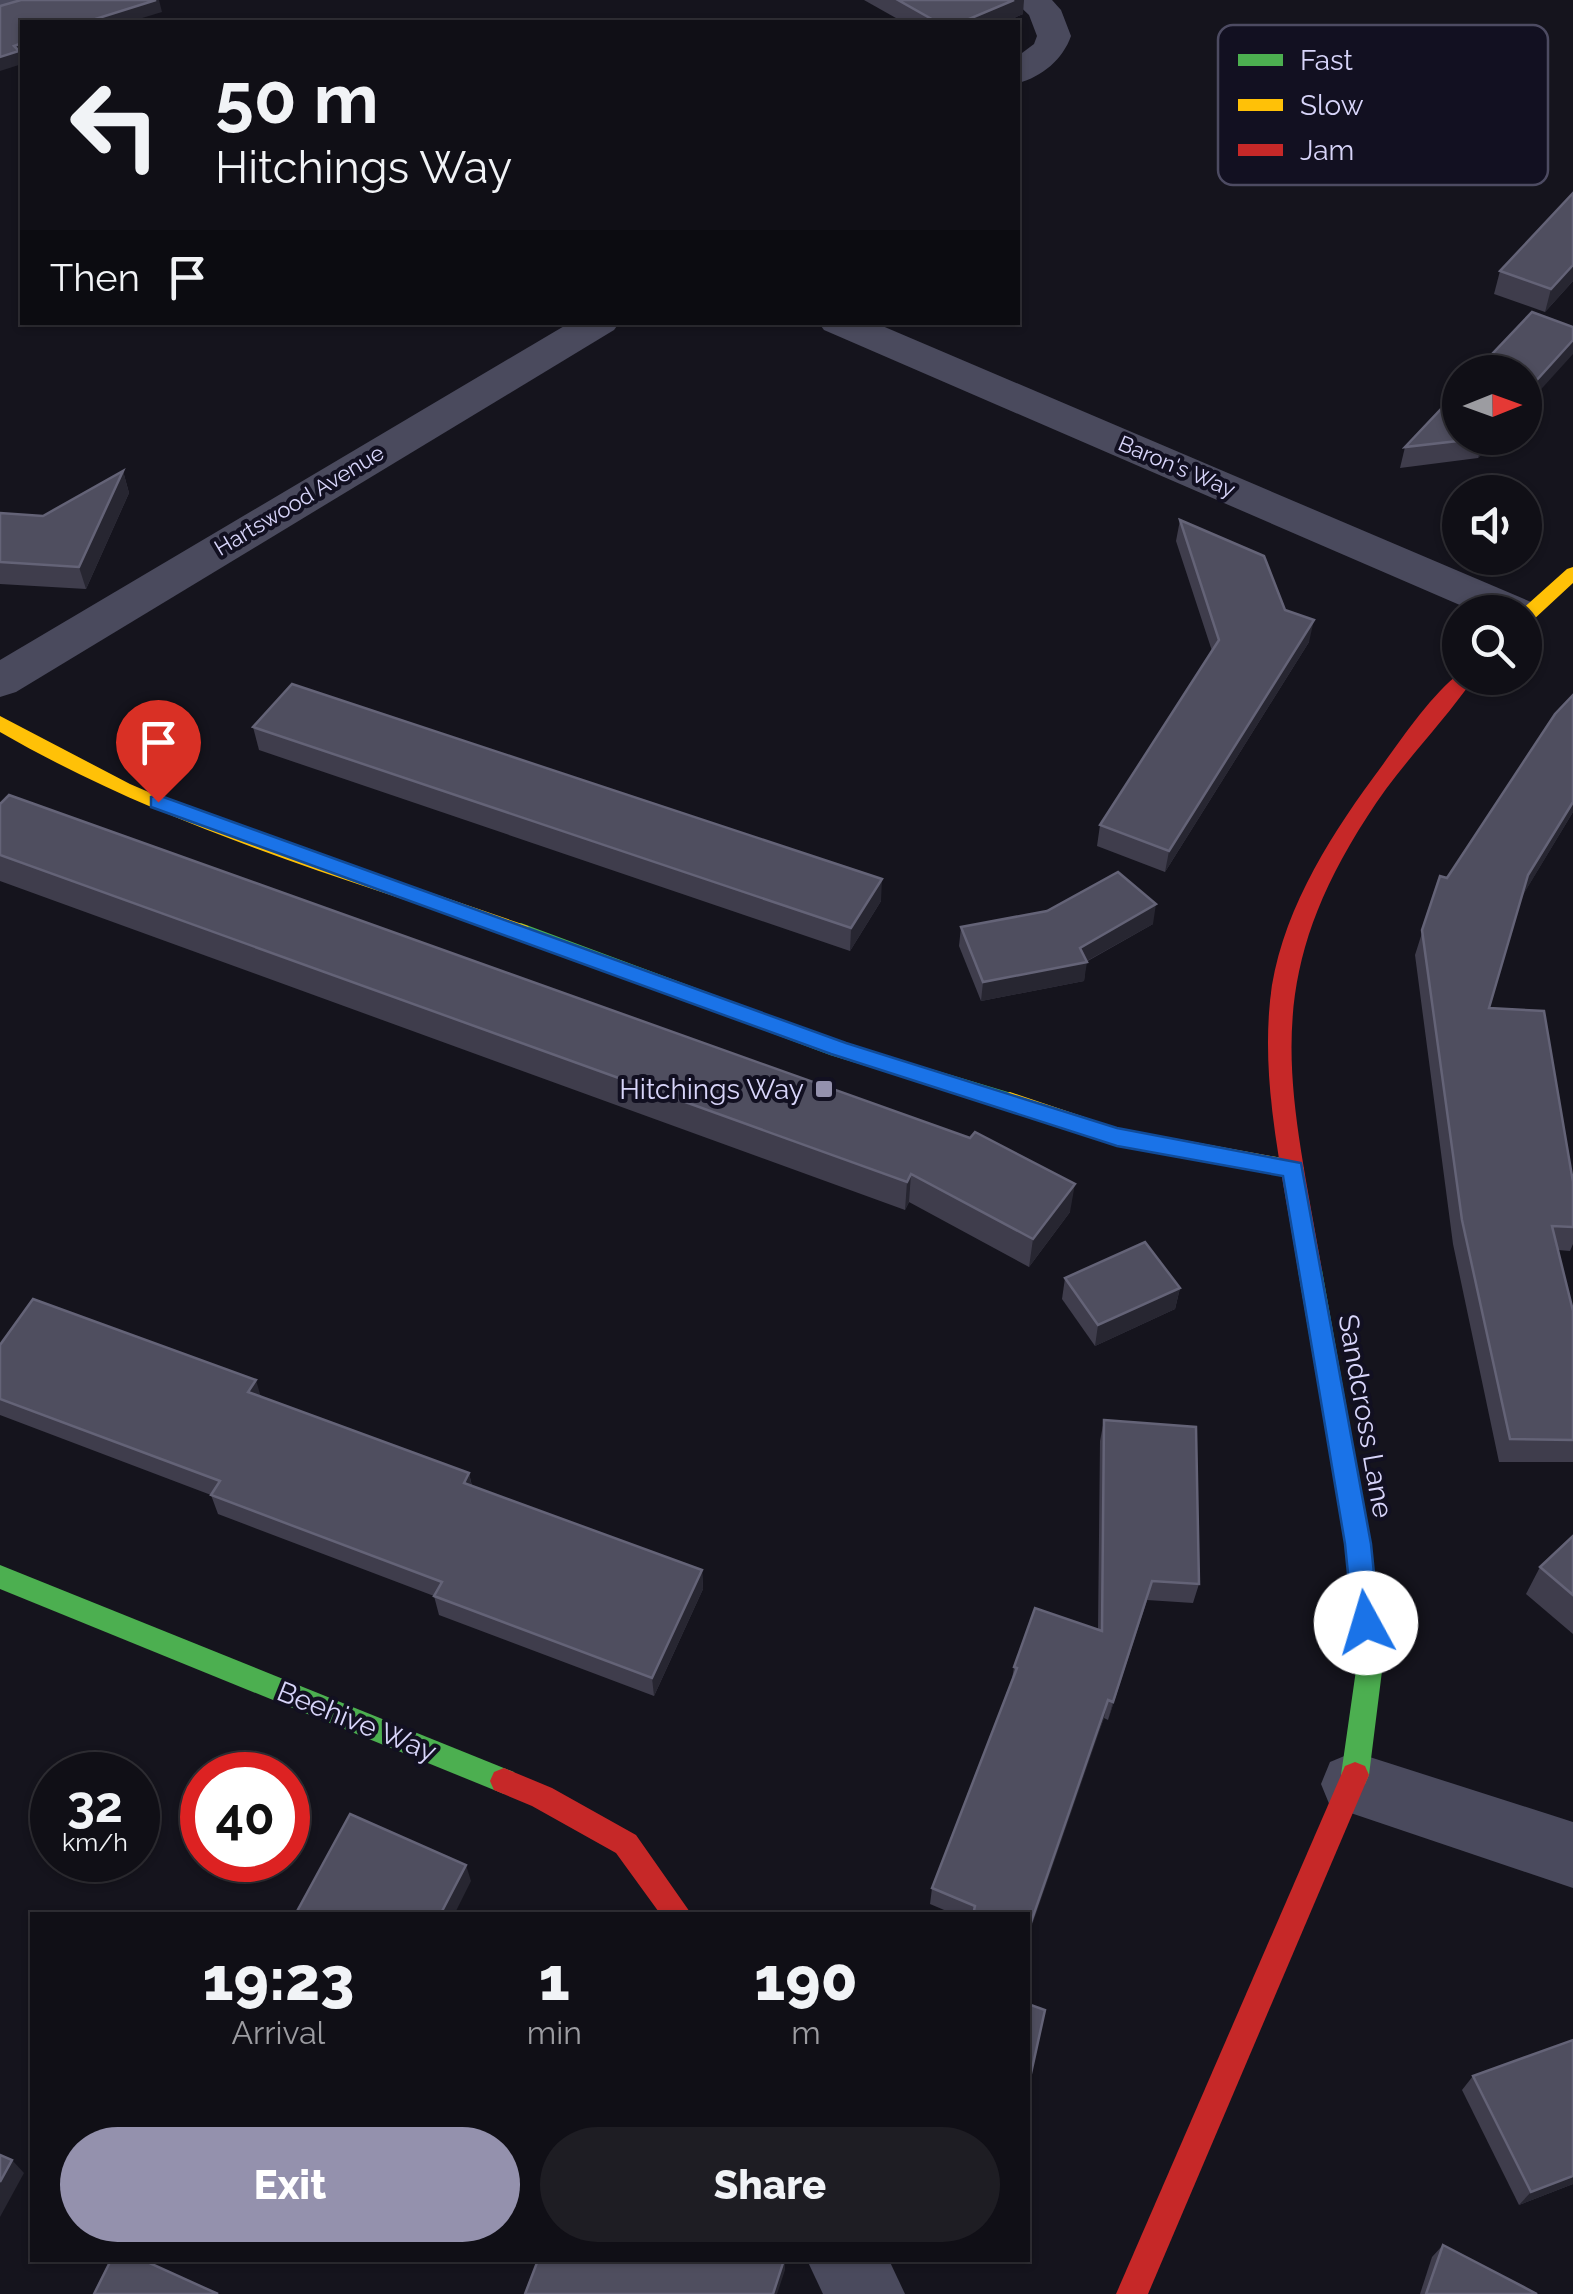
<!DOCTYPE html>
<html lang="en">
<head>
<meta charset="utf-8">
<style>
	:root { --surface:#100f16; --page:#1e1d23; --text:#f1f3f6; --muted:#9c9ca1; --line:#302f35; --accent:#9491ad }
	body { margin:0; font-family:Raleway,sans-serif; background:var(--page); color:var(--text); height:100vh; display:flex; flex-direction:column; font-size:38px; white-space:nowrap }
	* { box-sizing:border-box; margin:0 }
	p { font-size:32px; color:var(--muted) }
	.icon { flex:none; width:55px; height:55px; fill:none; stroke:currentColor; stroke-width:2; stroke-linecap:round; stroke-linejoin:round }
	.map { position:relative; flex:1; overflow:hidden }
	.drawer { position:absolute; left:30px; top:1912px; width:1000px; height:350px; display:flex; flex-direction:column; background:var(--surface); border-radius:0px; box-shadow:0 2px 8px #0004,0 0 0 2px var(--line) }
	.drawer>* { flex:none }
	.banner { position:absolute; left:20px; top:20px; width:1000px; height:305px; border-radius:0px; box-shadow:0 2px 8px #0004,0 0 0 2px var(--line); background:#100f16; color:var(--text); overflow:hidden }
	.needle { width:65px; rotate:89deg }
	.buttons { position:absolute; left:1442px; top:355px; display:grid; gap:20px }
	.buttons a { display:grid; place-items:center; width:100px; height:100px; border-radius:50%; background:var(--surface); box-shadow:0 2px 8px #0004,0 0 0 2px var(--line); font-size:50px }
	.speed { position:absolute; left:30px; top:1752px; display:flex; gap:20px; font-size:50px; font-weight:700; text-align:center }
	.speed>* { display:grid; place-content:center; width:130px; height:130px; border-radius:50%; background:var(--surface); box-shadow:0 2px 8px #0004,0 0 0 2px var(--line); line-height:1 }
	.speed small { font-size:25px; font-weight:400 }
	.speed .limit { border:15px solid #d22; background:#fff; color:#111 }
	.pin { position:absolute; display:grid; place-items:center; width:85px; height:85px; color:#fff; margin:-102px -42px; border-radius:50% 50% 50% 0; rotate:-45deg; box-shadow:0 0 10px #0007 }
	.pin .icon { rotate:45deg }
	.me { position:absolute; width:110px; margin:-55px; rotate:354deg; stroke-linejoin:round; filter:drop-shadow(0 0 8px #0008) }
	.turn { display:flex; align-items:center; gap:35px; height:210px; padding:0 30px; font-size:45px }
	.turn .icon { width:130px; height:130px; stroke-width:2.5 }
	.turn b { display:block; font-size:70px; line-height:85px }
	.then { display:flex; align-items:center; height:95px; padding:0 30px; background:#0003; gap:20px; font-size:38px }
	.eta { display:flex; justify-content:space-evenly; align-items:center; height:170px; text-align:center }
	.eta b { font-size:60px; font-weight:800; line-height:70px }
	.primary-button { display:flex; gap:20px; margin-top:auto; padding:20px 30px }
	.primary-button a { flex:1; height:115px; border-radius:60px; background:var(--accent); color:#fff; font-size:40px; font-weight:800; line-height:115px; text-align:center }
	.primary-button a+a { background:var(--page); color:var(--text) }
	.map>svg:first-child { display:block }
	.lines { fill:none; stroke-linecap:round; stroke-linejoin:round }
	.street { fill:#4a4a5d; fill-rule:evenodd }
	.fast { fill:#4caf50; fill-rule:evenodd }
	.slow { fill:#ffc107; fill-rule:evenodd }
	.jam { fill:#c62828; fill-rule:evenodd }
	.wall { fill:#3f3d4c }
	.shaded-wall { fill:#272631 }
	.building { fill:#4f4e5f; stroke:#646377; stroke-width:2.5 }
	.route { fill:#1a73e8; stroke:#114b97; stroke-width:2.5 }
	.poi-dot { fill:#9491ad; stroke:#121021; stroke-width:4 }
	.labels { text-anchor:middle; stroke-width:8; stroke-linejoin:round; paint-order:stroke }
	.far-street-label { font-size:22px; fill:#d8d5fa; stroke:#121021 }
	.poi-label { font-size:28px; fill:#d8d5fa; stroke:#121021; text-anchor:end }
	.street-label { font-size:28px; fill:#d8d5fa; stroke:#121021 }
	.key { fill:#121021; stroke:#4d4b62; stroke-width:2.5 }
	.key-label { font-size:28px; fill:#d8d5fa }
</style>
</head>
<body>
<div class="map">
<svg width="1573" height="2294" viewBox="0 0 1573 2294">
	<rect width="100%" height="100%" fill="#15141d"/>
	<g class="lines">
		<!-- street -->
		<g class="street">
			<path d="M0,0H36L31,7L0,16Z"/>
			<path d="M1013,0H1052L1061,10L1071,36C1063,59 1042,77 1018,83V56L1034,44L1037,36L1029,15Z"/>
			<path d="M571,322H620L614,330L16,692L0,697V660Z"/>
			<path d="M818,322H873L1531,602L1538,612L1525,624V612H1476L824,330Z"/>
			<path d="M1354,1752L1573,1822V1888L1330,1806L1321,1784L1330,1762Z"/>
			<path d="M807,2260H889L905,2294H823Z"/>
		</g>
		<!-- fast -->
		<g class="fast">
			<path d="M521,923L844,1043L1018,1095L1021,1101L1018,1107L1010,1110L830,1055L514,936L511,931L514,926Z"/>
			<path d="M1310,1260L1318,1263L1322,1270L1371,1544L1383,1663L1369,1775L1365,1784L1355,1788L1345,1784L1341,1775L1357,1663L1345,1544L1298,1270L1302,1263Z"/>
			<path d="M0,1565L514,1772L518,1781L514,1790L504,1794L0,1589Z"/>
		</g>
		<!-- slow -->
		<g class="slow">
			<path d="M1573,567V583L1532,621L1525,623V612H1519L1567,569Z"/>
			<path d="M0,716L130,784L195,812L528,926L531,931L528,936H514C338,877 161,825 0,732Z"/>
			<path d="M1010,1092L1117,1128L1293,1160L1301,1163L1304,1169L1301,1175L1293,1178L1117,1146L1002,1107L999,1101L1002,1095Z"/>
		</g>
		<!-- jam -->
		<g class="jam">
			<path d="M1460,673V678H1474C1441,726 1398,767 1367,817C1258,985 1290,1086 1322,1270L1318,1277H1302L1298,1270C1285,1185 1263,1099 1269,1013C1274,927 1323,846 1373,778C1397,746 1429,696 1460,673Z"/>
			<path d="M1355,1762L1365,1766L1369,1775L1148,2294H1116L1345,1766Z"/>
			<path d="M504,1768L552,1788L636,1835L692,1915H661L616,1853L532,1806L494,1790L490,1781L494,1772Z"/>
		</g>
	</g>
	<!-- wall -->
	<g class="wall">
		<path d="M864,0H1014L1023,14L1005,22H903Z"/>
		<path d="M1500,271L1573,281L1545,312L1494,294Z"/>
		<path d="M1460,438H1497L1478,458L1400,468L1405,447Z"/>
		<path d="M123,471L129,493L86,589L0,584V513L43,516Z"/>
		<path d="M1180,520L1309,642L1165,872L1097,846L1100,825L1212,651L1176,541Z"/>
		<path d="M1573,695V812L1522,896L1489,1008L1573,1182V1244L1570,1251L1558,1250L1573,1311V1462H1499L1453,1244L1415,955L1440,876L1447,878Z"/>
		<path d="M253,727L881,901L850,951L259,750Z"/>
		<path d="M0,804L1070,1212L1029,1267L909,1202L905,1210L0,881Z"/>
		<path d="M1153,924L1086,962L1084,981L981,1001L959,946L961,927Z"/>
		<path d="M1065,1278L1180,1288L1175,1309L1095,1346L1062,1299Z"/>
		<path d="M0,1345L261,1397L469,1473L472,1486L702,1570L703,1589L654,1696L439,1615L434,1596L218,1514L211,1495L0,1415Z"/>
		<path d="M1104,1420L1199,1584L1193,1603L1147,1600L1108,1720L1104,1718L1028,1915H956L930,1904L932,1888L1011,1685L1014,1667L1098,1630L1100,1441Z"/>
		<path d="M1573,1536V1634L1526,1594L1540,1567Z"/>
		<path d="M1573,2040V2184L1519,2205L1462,2090L1473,2076Z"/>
		<path d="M1443,2245L1537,2294H1420L1432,2257Z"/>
	</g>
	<!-- shaded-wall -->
	<g class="shaded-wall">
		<path d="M156,0H159L162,12L129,22H86Z"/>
		<path d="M1014,0H1024L1023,14L1005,22H962Z"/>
		<path d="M22,43V57L21,58L22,64L0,71V57L14,46Z"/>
		<path d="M1573,265V281L1545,312L1551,289Z"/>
		<path d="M1573,340V354L1525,407V393Z"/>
		<path d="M1484,438H1497L1478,458Z"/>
		<path d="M123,471L129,493L86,589L79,567Z"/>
		<path d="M1314,620L1309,642L1165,872L1169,851Z"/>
		<path d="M1573,802V812L1520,900L1528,875Z"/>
		<path d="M882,879L881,901L850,951L851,928Z"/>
		<path d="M1156,904L1153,924L1085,962H1087L1084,981L981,1001L983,982L1080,948Z"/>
		<path d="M911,1174L909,1202L905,1210L907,1182Z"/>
		<path d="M1075,1184L1070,1212L1029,1267L1033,1239Z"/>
		<path d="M1180,1288L1175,1309L1095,1346L1098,1325Z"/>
		<path d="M256,1380L262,1401L248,1392Z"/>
		<path d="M469,1473L473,1493L464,1483Z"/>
		<path d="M702,1570L703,1589L654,1696L652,1678Z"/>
		<path d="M1152,1581L1147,1600L1108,1720L1113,1702Z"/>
		<path d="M1108,1700L1104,1718L1028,1937V1931Z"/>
		<path d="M466,1865L471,1881L454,1915H440Z"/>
		<path d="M12,2160L24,2173L0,2217V2182Z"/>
		<path d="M1573,2176V2184L1519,2205L1531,2192Z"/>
		<path d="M785,2260V2270L777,2294H773Z"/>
	</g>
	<!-- building -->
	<g class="building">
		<path d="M21,0H156L86,22H22V43L14,46L19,51L0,57V6Z"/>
		<path d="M898,0H1014L962,22H937Z"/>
		<path d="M1573,193V265L1551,289L1500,271Z"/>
		<path d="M1532,312L1573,327V340L1525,393V372H1475Z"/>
		<path d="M1460,389V438H1484L1405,447Z"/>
		<path d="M123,471L79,567L0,562V513L43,516Z"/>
		<path d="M1180,520L1264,556L1285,610L1314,620L1169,851L1100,825L1219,640Z"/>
		<path d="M292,684L882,879L851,928L253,727Z"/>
		<path d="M1573,695V802L1528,875L1489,1008L1544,1011L1573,1182V1227L1552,1226L1573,1311V1440L1510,1439L1462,1220L1422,930L1440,876L1447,878L1555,714Z"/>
		<path d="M9,795L970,1138L975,1132L1075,1184L1033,1239L911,1174L907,1182L0,855V804Z"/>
		<path d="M1118,872L1156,904L1080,948L1087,962L983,982L961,927L1047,911Z"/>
		<path d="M1145,1242L1180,1288L1098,1325L1065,1278Z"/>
		<path d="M33,1299L256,1380L248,1392L469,1473L464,1483L702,1570L652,1678L434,1596L442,1582L211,1495L220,1481L0,1399V1345Z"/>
		<path d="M1104,1420L1196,1427L1199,1584L1152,1581L1113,1702L1108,1700L1028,1931V1915H973L975,1906L932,1888L1017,1668L1014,1667L1035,1608L1102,1631Z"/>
		<path d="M1573,1536V1595L1540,1567Z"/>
		<path d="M350,1814L466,1865L440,1915H295Z"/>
		<path d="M1028,2004L1045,2010L1028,2087Z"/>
		<path d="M1573,2040V2176L1531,2192L1473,2076Z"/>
		<path d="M0,2155L12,2160L0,2182Z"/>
		<path d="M1443,2245L1537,2294H1426Z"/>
		<path d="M111,2260H143L218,2294H94Z"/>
		<path d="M538,2260H784L773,2294H525Z"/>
	</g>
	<!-- route -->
	<path class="route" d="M158,795L846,1043L1117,1128L1301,1163L1371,1544L1379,1623L1375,1632L1366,1635L1357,1632L1353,1623L1345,1544L1283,1176L1117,1146L831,1054L151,807V797Z"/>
	<!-- markers -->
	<rect class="poi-dot" x="814" y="1079" width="20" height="20" rx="5"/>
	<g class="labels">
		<!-- far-street labels -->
		<g class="far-street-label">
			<text transform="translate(1177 466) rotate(23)" y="8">Baron's Way</text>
			<text transform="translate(299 500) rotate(-31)" y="8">Hartswood Avenue</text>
		</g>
		<!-- poi labels -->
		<g class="poi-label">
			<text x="804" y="1099">Hitchings Way</text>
		</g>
		<!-- street labels -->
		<g class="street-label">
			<text transform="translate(1366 1416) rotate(80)" y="10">Sandcross Lane</text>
			<text transform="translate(357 1721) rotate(22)" y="10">Beehive Way</text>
		</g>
	</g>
	<!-- legend -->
	<rect x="1218" y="25" width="330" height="160" rx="15" class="key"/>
	<rect x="1238" y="54" width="45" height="12" fill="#4caf50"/>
	<rect x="1238" y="99" width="45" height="12" fill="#ffc107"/>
	<rect x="1238" y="144" width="45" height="12" fill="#c62828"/>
	<g class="key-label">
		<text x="1300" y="70">Fast</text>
		<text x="1300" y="115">Slow</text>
		<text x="1300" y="160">Jam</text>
	</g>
</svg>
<div class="buttons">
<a><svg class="needle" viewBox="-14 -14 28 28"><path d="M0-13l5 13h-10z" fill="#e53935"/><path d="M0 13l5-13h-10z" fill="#9c9ca1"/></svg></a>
<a><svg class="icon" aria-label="sound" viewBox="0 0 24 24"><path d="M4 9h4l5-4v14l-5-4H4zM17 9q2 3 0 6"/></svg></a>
<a><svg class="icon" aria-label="search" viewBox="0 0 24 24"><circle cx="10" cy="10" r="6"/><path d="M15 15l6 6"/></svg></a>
</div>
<div class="speed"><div>32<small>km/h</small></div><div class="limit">40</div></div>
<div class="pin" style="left:158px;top:802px;background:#d93025"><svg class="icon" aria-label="arrive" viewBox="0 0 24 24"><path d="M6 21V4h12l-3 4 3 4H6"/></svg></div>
<svg class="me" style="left:1366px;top:1623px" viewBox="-20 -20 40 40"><circle r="19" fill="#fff"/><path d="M0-13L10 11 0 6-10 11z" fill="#1a73e8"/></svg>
<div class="banner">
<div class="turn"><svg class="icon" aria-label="left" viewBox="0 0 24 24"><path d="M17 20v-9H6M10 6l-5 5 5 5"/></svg><div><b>50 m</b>Hitchings Way</div></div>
<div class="then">Then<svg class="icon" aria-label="arrive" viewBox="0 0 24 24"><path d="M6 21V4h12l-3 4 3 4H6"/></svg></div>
</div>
<section class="drawer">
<div class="eta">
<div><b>19:23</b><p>Arrival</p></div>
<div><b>1</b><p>min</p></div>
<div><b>190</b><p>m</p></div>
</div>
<div class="primary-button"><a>Exit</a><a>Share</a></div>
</section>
</div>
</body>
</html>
